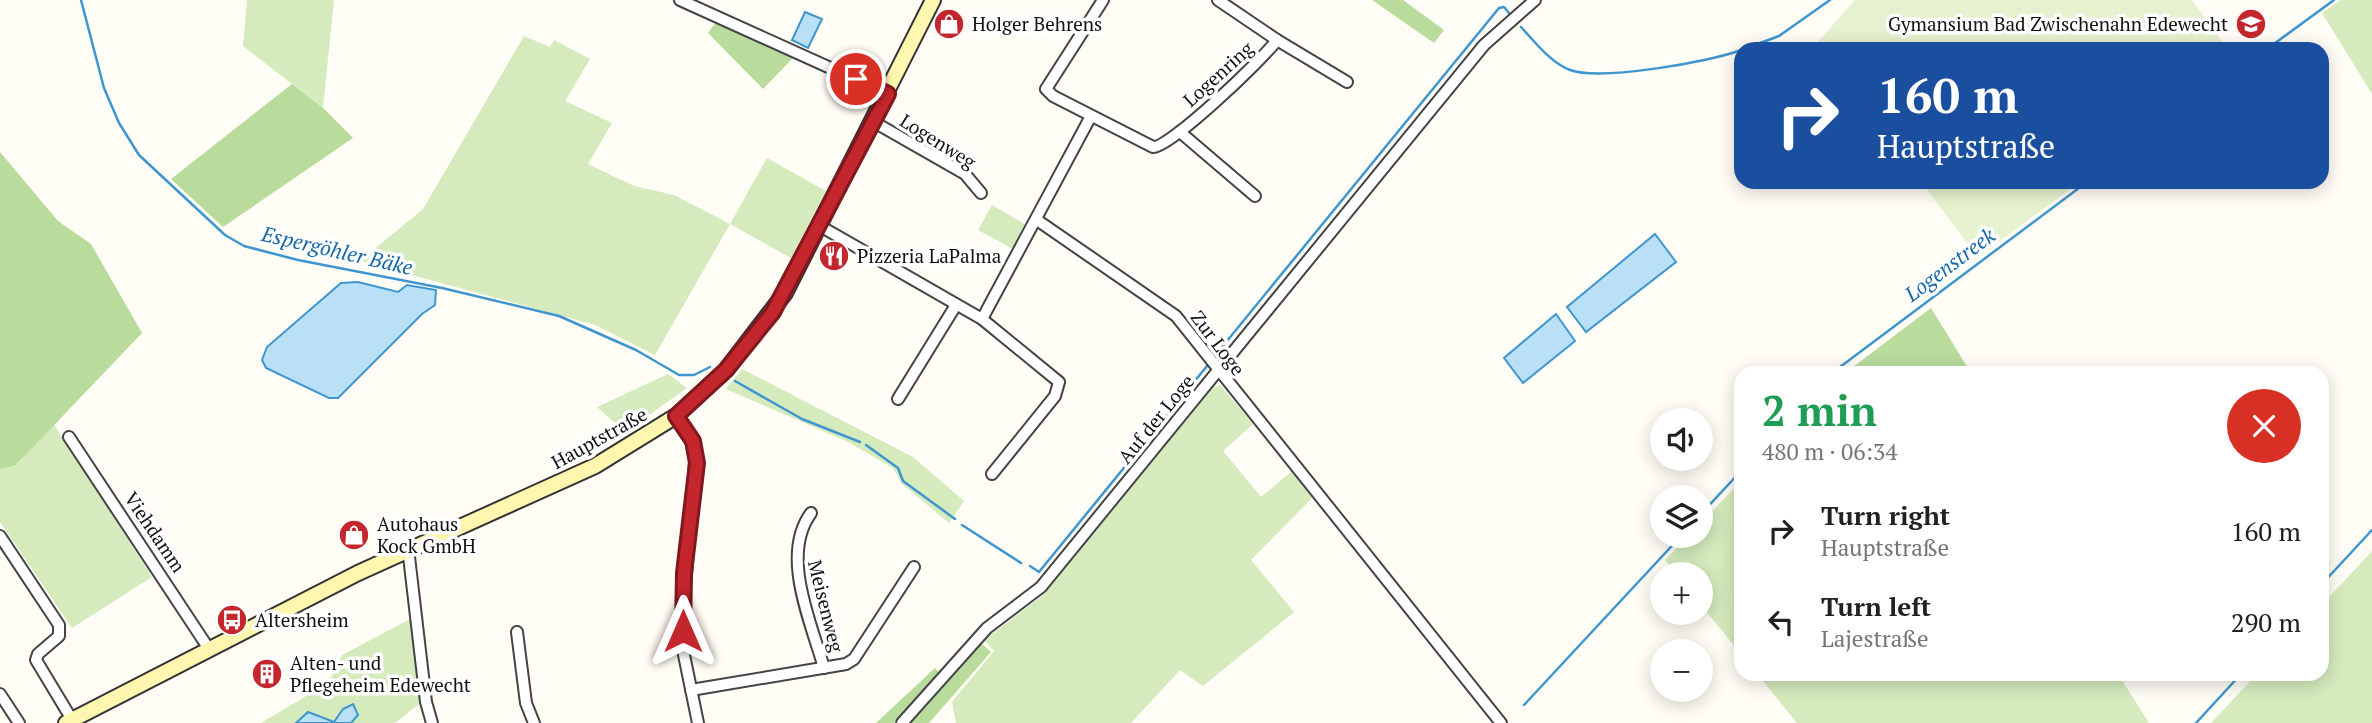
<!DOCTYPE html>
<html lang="en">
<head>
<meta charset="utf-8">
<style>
	:root { --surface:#fff; --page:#f6f6f6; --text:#202124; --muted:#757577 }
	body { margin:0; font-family:"PT Serif",serif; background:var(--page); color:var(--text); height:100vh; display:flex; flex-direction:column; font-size:26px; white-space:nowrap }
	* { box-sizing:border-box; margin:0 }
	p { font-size:23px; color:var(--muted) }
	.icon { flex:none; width:38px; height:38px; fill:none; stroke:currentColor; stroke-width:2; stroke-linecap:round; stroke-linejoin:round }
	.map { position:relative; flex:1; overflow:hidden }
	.panel { position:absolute; left:1734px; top:366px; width:595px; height:315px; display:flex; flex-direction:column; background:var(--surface); border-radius:21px; box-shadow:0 4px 18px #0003 }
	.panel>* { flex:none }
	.top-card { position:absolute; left:1734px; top:42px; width:595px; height:147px; border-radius:21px; box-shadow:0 4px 18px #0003; background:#1a4fa0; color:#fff; overflow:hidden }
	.fabs { position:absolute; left:1650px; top:408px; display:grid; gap:14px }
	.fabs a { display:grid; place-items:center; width:63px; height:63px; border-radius:50%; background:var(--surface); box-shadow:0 4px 18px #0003; font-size:35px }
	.pin { position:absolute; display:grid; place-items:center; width:60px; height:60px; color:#fff; margin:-30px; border:4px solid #fff; border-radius:50%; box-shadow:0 2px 7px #0007 }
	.me { position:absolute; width:77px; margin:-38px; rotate:0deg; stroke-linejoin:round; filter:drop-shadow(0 0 5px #0008) }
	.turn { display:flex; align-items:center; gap:24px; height:147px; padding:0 28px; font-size:32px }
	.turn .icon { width:91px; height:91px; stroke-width:2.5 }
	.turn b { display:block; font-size:49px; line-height:60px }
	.round { display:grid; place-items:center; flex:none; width:74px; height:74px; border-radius:37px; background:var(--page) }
	.head { display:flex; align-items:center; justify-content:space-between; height:119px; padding:0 28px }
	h1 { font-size:42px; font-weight:700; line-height:52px; color:#1e9e55 }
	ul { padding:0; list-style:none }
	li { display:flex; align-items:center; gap:21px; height:91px; padding:0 28px }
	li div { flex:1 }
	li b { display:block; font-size:26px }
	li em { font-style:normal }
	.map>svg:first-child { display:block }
	.green { fill:#d5ebbd }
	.forest { fill:#b9dc9c }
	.pitch { fill:#e6f2cf }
	.water { fill:#b9e0f7; stroke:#3f96cf; stroke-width:2 }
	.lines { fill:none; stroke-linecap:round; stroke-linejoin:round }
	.stream { stroke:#3f96cf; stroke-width:2.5 }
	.minor-casing { stroke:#444; stroke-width:14 }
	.secondary-casing { stroke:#333; stroke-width:18 }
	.minor { stroke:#fff; stroke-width:10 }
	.secondary { stroke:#fff6b0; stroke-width:14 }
	.route-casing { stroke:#7f191e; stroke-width:18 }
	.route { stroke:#c4262e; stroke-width:12 }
	.labels { text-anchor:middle; stroke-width:7; stroke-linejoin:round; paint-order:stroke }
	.poi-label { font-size:19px; fill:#111; stroke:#fff; text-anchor:start }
	.street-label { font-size:19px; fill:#111; stroke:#fff }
	.water-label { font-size:21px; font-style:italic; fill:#1768a6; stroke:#fff }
</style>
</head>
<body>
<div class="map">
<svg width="2372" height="723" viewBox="0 0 2372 723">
	<rect width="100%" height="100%" fill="#fffdf5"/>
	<!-- green -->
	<g class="green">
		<path d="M247,0H334L323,108L243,46Z"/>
		<path d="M2341,0H2372V94L2322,13Z"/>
		<path d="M524,36L550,47L554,40L590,59L565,101L612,123L588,164L634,186L674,195L730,224L767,158L826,191L791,258L730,224L655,355L595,325L360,261L423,209Z"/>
		<path d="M992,205L1026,225L1013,249L978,230Z"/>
		<path d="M742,369L913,457L964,501L949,523L901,483L893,468L848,442L726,389Z"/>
		<path d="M668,374L687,388L625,432L597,407Z"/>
		<path d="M1220,385L1253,424L1223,451L1261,497L1292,471L1312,498L1251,560L1294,612L1203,686L1180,670L1131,723H956L952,702L994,651L984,640L1042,596L1214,387Z"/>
		<path d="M53,423L152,577L72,628L0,522V469L16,466Z"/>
		<path d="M1741,481V654L1701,605V574H1676L1665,560L1689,536H1701V523Z"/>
		<path d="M2372,551V723H2211L2257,674H2322V605Z"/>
		<path d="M412,618L424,700L395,723H261L328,683L342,655Z"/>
		<path d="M1757,674H1978L1983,680L1993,674H2118L2149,723H1797Z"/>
	</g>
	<!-- forest -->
	<g class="forest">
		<path d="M1372,0H1403L1444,30L1434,43Z"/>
		<path d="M718,19L795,56L763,89L708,33Z"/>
		<path d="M292,84L323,108L353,138L223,227L171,179Z"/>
		<path d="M0,152L58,221L91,244L142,333L15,466L0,469Z"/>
		<path d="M1931,308L1971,373H1845Z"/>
		<path d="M981,643L991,652L929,723H910Z"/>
		<path d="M935,668L941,674L894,723H876Z"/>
	</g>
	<!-- pitch -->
	<g class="pitch">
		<path d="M1855,0H2192L2228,49H1819L1816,44Z"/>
		<path d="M1921,182H2080L1978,257Z"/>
	</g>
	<!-- water -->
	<g class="water">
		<path d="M805,12L822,19L808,48L792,40Z"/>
		<path d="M1655,234L1676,262L1586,332L1567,307Z"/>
		<path d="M358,282L398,292L407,285L436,290L435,305L422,314L338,398H329L266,368L262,360L267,347L341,283Z"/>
		<path d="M1556,314L1575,341L1523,383L1504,358Z"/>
		<path d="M353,704L358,715L351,723H296L308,712L334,722L343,709Z"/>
	</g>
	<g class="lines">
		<!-- stream -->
		<g class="stream">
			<path d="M81,0L104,88L119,123L139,155L225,235L244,246L298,260L442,288L559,316L636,350L679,375H694L710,367"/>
			<path d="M1521,27C1535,42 1551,63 1570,70C1600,81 1710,62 1741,50"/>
			<path d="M1744,49L1779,36L1830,0"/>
			<path d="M2267,49L2334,0"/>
			<path d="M1218,352L1499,8L1504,7L1509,13"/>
			<path d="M1832,373L2087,182"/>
			<path d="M735,381L802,419L860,442"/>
			<path d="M866,445L898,468L903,481L955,519"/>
			<path d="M1701,514L1741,471"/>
			<path d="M962,525L1021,563"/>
			<path d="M1030,566L1039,572L1207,366"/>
			<path d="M2322,584L2372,530"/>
			<path d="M1524,705L1681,536"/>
			<path d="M2196,723L2241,674"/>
		</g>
		<!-- minor casing -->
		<g class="minor-casing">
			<g id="minor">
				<path d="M680,0L888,94"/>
				<path d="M1103,0L1046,89L1053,96L1153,147C1170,148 1264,58 1277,40L1218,0"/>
				<path d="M1277,40L1347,82"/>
				<path d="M874,122L965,174L981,193"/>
				<path d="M1180,132L1255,196"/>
				<path d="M1037,220L1176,316L1501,723"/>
				<path d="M820,226L982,319L1091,116"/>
				<path d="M982,319L1059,382L1055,396L992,474"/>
				<path d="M898,399L956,305"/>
				<path d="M676,416L696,450L683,613V650L698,723"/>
				<path d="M69,437L209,649"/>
				<path d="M811,513C780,555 811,622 824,668"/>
				<path d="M0,536L59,625V636L38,654L36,660L74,723"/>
				<path d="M408,548L426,702L432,723"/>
				<path d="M517,632L526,703L534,723"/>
				<path d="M691,690L846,664L854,659L914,567"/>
				<path d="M0,694L19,723"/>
				<path d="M902,723L987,628L1041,587L1484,45L1535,0"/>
			</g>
		</g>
		<!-- secondary casing -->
		<g class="secondary-casing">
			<path id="secondary" d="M66,723L358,573L595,466L676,416L726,370L785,293L933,0"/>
		</g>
		<!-- minor -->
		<use href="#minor" class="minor"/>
		<!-- secondary -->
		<use href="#secondary" class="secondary"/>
	</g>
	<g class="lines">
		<!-- route casing -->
		<g class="route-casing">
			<path id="route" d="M683,631L684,573L697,463L693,441L676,416L726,370L773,312L888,94L856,79"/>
		</g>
		<!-- route -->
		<use href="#route" class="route"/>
	</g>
	<!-- icons -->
	<defs>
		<g id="shop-disc" transform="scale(1.575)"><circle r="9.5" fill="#c4262e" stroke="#fff"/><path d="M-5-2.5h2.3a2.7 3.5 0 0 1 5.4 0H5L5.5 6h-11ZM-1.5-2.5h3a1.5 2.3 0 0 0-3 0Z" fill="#fff"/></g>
		<g id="school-disc" transform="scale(1.575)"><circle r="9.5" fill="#c4262e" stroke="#fff"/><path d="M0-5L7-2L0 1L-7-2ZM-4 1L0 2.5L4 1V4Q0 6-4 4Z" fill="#fff"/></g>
		<g id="restaurant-disc" transform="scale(1.575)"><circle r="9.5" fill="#c4262e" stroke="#fff"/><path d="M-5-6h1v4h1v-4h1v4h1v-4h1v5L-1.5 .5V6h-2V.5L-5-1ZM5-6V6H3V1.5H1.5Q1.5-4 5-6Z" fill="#fff"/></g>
		<g id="bus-disc" transform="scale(1.575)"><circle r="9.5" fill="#c4262e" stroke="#fff"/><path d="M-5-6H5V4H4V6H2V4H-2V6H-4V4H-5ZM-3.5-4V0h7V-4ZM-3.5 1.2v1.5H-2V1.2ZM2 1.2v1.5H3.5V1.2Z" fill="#fff"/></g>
		<g id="building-disc" transform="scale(1.575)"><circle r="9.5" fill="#c4262e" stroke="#fff"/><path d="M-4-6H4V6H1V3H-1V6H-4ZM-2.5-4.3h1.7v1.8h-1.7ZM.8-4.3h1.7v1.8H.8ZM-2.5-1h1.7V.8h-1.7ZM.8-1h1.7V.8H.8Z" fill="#fff"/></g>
	</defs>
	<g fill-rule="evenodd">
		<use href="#shop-disc" x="949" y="24"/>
		<use href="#school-disc" x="2251" y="24"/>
		<use href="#restaurant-disc" x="834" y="256"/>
		<use href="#shop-disc" x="354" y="535"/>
		<use href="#bus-disc" x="232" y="620"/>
		<use href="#building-disc" x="267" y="674"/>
	</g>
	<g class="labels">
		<!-- poi labels -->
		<g class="poi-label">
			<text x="972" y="31">Holger Behrens</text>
			<text x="2228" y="31" text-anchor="end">Gymansium Bad Zwischenahn Edewecht</text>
			<text x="857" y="263">Pizzeria LaPalma</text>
			<text x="377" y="531">Autohaus<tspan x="377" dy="22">Kock GmbH</tspan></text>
			<text x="255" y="627">Altersheim</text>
			<text x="290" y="670">Alten- und<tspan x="290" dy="22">Pflegeheim Edewecht</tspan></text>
		</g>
		<!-- street labels -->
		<g class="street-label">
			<text transform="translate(1218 74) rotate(-42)" y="7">Logenring</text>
			<text transform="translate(938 141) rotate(32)" y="7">Logenweg</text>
			<text transform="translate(1218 343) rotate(53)" y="7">Zur Loge</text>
			<text transform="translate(1156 419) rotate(-51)" y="7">Auf der Loge</text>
			<text transform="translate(599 438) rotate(-29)" y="7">Hauptstraße</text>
			<text transform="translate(155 532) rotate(56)" y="7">Viehdamm</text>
			<text transform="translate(826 606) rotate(76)" y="7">Meisenweg</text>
		</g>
		<!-- water labels -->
		<g class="water-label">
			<text transform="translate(337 251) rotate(13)" y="7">Espergöhler Bäke</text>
			<text transform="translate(1950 265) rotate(-37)" y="7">Logenstreek</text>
		</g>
	</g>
</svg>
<div class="fabs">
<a><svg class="icon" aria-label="sound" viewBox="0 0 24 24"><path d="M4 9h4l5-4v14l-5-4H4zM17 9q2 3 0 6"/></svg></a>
<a><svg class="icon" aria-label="layers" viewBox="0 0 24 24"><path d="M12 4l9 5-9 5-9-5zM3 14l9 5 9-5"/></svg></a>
<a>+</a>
<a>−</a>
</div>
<div class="pin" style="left:856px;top:79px;background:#d93025"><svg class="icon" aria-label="arrive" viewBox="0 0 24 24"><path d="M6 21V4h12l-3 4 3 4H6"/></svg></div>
<svg class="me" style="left:683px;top:631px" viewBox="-20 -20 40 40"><path d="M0-17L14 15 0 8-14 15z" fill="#c4262e" stroke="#fff" stroke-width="4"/></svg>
<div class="top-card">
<div class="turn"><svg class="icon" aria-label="right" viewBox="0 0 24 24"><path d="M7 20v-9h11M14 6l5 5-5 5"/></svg><div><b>160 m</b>Hauptstraße</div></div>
</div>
<section class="panel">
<div class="head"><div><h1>2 min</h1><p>480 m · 06:34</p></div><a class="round" style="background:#d93025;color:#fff"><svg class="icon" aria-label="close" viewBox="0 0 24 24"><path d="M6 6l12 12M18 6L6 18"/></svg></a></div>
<ul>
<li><svg class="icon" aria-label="right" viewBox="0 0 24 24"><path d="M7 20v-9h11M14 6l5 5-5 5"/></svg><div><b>Turn right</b><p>Hauptstraße</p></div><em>160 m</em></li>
<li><svg class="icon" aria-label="left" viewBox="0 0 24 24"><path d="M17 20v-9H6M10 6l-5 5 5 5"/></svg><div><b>Turn left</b><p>Lajestraße</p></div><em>290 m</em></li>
</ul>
</section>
</div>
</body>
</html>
